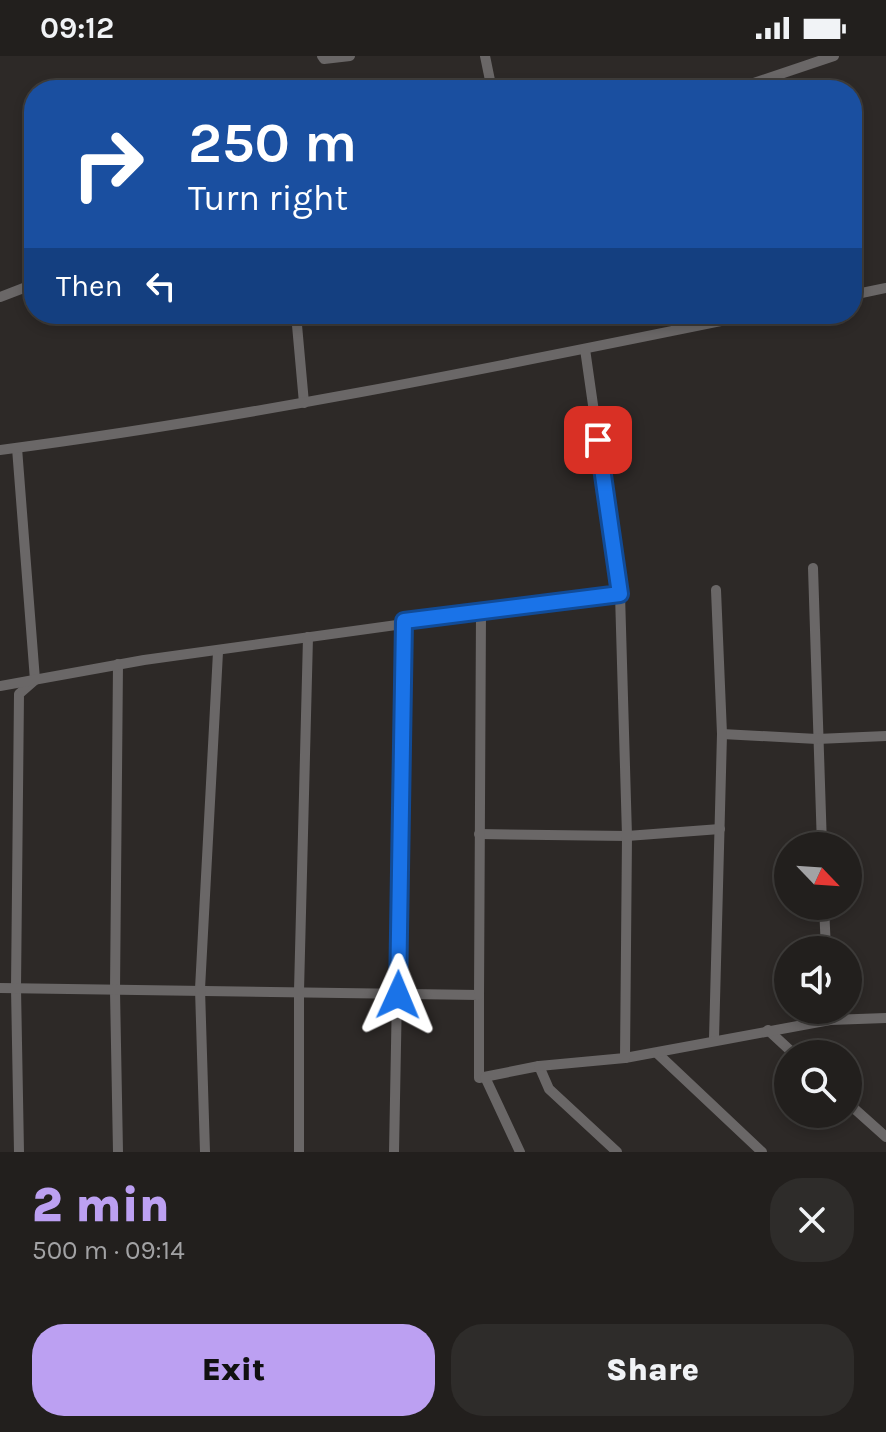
<!DOCTYPE html>
<html lang="en">
<head>
<meta charset="utf-8">
<style>
	:root { --surface:#221f1d; --page:#2e2c2a; --text:#f1f3f6; --muted:#a2a2a4; --line:#3f3d3b; --accent:#bca0f2 }
	body { margin:0; font-family:Karla,sans-serif; background:var(--page); color:var(--text); height:100vh; display:flex; flex-direction:column; font-size:30px; white-space:nowrap }
	* { box-sizing:border-box; margin:0 }
	p { font-size:26px; color:var(--muted) }
	.icon { flex:none; width:44px; height:44px; fill:none; stroke:currentColor; stroke-width:2; stroke-linecap:round; stroke-linejoin:round }
	.map { position:relative; height:1096px; overflow:hidden }
	.drawer { display:flex; flex-direction:column; background:var(--surface); flex:1 }
	.drawer>* { flex:none }
	.guide { position:absolute; left:24px; top:24px; width:838px; height:244px; border-radius:32px; box-shadow:0 4px 12px #0003,0 0 0 2px var(--line); background:#1a4fa0; color:#fff; overflow:hidden }
	.needle { width:52px; rotate:115deg }
	.tools { position:absolute; left:774px; top:776px; display:grid; gap:16px }
	.tools a { display:grid; place-items:center; width:88px; height:88px; border-radius:50%; background:var(--surface); box-shadow:0 4px 12px #0003,0 0 0 2px var(--line); font-size:40px }
	.pin { position:absolute; display:grid; place-items:center; width:68px; height:68px; color:#fff; margin:-34px; border-radius:16px; box-shadow:0 4px 12px #0006 }
	.me { position:absolute; width:88px; margin:-44px; rotate:1deg; stroke-linejoin:round; filter:drop-shadow(0 0 6px #0008) }
	.turn { display:flex; align-items:center; gap:28px; height:168px; padding:0 32px; font-size:36px }
	.turn .icon { width:104px; height:104px; stroke-width:2.5 }
	.turn b { display:block; font-size:56px; line-height:68px }
	.then { display:flex; align-items:center; height:76px; padding:0 32px; background:#0003; gap:16px; font-size:30px }
	.round { display:grid; place-items:center; flex:none; width:84px; height:84px; border-radius:32px; background:var(--page) }
	.overview { display:flex; align-items:center; justify-content:space-between; height:136px; padding:0 32px }
	h1 { font-size:48px; font-weight:800; line-height:60px; color:var(--accent) }
	.action { display:flex; gap:16px; margin-top:auto; padding:16px 32px }
	.action a { flex:1; height:92px; border-radius:32px; background:var(--accent); color:#111; font-size:32px; font-weight:800; line-height:92px; text-align:center }
	.action a+a { background:var(--page); color:var(--text) }
	.status { display:flex; justify-content:space-between; align-items:center; height:56px; padding:0 40px; background:var(--surface); direction:ltr }
	.status svg { height:22px; fill:currentColor }
	.map>svg:first-child { display:block }
	.lines { fill:none; stroke-linecap:round; stroke-linejoin:round }
	.minor { stroke:#6a6767; stroke-width:10 }
	.route-casing { stroke:#114b97; stroke-width:20 }
	.route { stroke:#1a73e8; stroke-width:14 }
</style>
</head>
<body>
<div class="status"><b>09:12</b><svg viewBox="0 0 49 12"><path d="M0 12V9h3v3zM5 12V6h3v6zM10 12V3h3v9zM15 12V0h3v12zM26 1h20v11H26zM47 4h2v5h-2z"/></svg></div>
<div class="map">
<svg width="886" height="1096" viewBox="0 0 886 1096">
	<rect width="100%" height="100%" fill="#2d2927"/>
	<g class="lines">
		<!-- minor -->
		<g class="minor">
			<path d="M322,0L324,3L350,0"/>
			<path d="M485,0L492,34"/>
			<path d="M733,34L834,0"/>
			<path d="M852,239L886,232"/>
			<path d="M0,241L34,228"/>
			<path d="M296,258L304,347"/>
			<path d="M17,392L35,624L19,638L16,932L19,1096"/>
			<path d="M0,394C254,361 505,309 756,258"/>
			<path d="M813,512L822,790"/>
			<path d="M118,608L115,935L118,1096"/>
			<path d="M0,630L144,604L620,538"/>
			<path d="M722,678L817,683L886,680"/>
			<path d="M479,778L627,780L720,773"/>
			<path d="M824,850L826,894"/>
			<path d="M0,932L479,939V1022L539,1010L549,1033L617,1096"/>
			<path d="M479,939L481,556"/>
			<path d="M768,974L794,998"/>
			<path d="M714,983L722,678L716,534"/>
			<path d="M658,998L762,1096"/>
			<path d="M625,1002L830,964L886,962"/>
			<path d="M539,1010L625,1002L627,780L620,538L585,293"/>
			<path d="M485,1021L520,1096"/>
			<path d="M848,1047L886,1081"/>
			<path d="M205,1096L200,933L218,596"/>
			<path d="M299,1096V935L308,581"/>
			<path d="M394,1096L404,565"/>
		</g>
	</g>
	<g class="lines">
		<!-- route casing -->
		<g class="route-casing">
			<path id="route" d="M398,939L404,565L620,538L598,384"/>
		</g>
		<!-- route -->
		<use href="#route" class="route"/>
	</g>
</svg>
<div class="tools">
<a><svg class="needle" viewBox="-14 -14 28 28"><path d="M0-13l5 13h-10z" fill="#e53935"/><path d="M0 13l5-13h-10z" fill="#a2a2a4"/></svg></a>
<a><svg class="icon" aria-label="sound" viewBox="0 0 24 24"><path d="M4 9h4l5-4v14l-5-4H4zM17 9q2 3 0 6"/></svg></a>
<a><svg class="icon" aria-label="search" viewBox="0 0 24 24"><circle cx="10" cy="10" r="6"/><path d="M15 15l6 6"/></svg></a>
</div>
<div class="pin" style="left:598px;top:384px;background:#d93025"><svg class="icon" aria-label="arrive" viewBox="0 0 24 24"><path d="M6 21V4h12l-3 4 3 4H6"/></svg></div>
<svg class="me" style="left:398px;top:939px" viewBox="-20 -20 40 40"><path d="M0-17L14 15 0 8-14 15z" fill="#1a73e8" stroke="#fff" stroke-width="4"/></svg>
<div class="guide">
<div class="turn"><svg class="icon" aria-label="right" viewBox="0 0 24 24"><path d="M7 20v-9h11M14 6l5 5-5 5"/></svg><div><b>250 m</b>Turn right</div></div>
<div class="then">Then<svg class="icon" aria-label="left" viewBox="0 0 24 24"><path d="M17 20v-9H6M10 6l-5 5 5 5"/></svg></div>
</div>
</div>
<section class="drawer">
<div class="overview"><div><h1>2 min</h1><p>500 m · 09:14</p></div><a class="round"><svg class="icon" aria-label="close" viewBox="0 0 24 24"><path d="M6 6l12 12M18 6L6 18"/></svg></a></div>
<div class="action"><a>Exit</a><a>Share</a></div>
</section>
</body>
</html>
